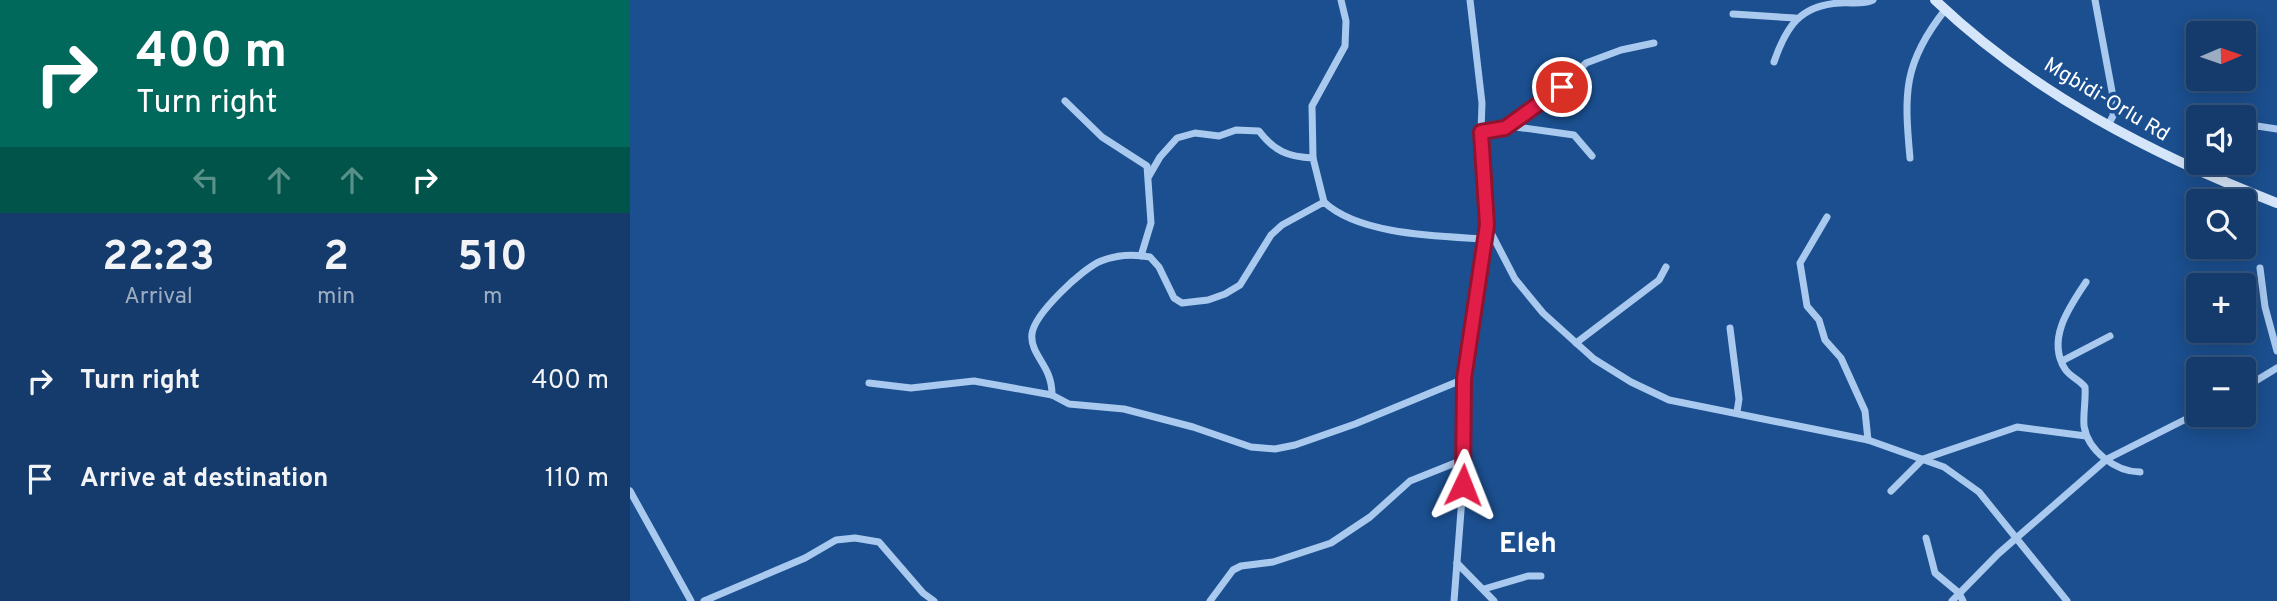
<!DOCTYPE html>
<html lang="en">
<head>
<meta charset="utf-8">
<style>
	:root { --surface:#143b6b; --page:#214673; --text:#f1f3f6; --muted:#9dadc1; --line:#33557e }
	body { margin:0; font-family:Overpass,sans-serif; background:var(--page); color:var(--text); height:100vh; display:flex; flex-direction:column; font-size:26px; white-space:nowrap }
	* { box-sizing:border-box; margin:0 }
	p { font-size:23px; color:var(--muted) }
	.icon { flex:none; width:38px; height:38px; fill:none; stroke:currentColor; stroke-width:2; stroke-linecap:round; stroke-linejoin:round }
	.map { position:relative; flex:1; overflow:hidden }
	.drawer { display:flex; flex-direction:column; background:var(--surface); width:630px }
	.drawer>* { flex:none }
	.guide { background:#00695c; color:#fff; overflow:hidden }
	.needle { width:46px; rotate:88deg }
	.controls { position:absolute; left:1556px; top:21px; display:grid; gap:14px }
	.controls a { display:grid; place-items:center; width:70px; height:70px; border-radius:7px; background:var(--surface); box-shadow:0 4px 18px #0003,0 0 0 2px var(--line); font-size:35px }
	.pin { position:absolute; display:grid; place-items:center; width:60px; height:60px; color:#fff; margin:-30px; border:4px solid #fff; border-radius:50%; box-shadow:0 2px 7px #0007 }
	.me { position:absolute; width:77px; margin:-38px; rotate:2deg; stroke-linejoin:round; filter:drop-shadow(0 0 5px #0008) }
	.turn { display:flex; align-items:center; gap:24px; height:147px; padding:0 21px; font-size:32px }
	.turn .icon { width:91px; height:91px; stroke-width:2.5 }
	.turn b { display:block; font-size:49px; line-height:60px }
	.lanes { display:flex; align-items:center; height:66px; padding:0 21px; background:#0003; justify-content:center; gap:35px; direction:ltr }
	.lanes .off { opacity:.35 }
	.eta { display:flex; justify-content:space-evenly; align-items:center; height:119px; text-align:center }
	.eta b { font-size:42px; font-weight:700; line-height:49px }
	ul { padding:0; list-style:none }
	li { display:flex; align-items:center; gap:21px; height:98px; padding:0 21px }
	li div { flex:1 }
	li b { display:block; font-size:26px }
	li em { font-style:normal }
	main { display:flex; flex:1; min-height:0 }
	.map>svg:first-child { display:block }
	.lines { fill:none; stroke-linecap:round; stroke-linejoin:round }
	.minor { stroke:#a9c9ee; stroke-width:7 }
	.secondary { stroke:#d6e6fa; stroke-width:10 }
	.route-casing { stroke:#92132f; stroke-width:18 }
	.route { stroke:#e11d48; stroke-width:12 }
	.labels { text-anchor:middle; stroke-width:7; stroke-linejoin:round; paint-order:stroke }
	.street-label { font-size:21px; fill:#fff; stroke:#1b4f8f }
	.district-label { font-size:28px; font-weight:bold; fill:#fff; stroke:#1b4f8f }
</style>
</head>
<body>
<main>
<section class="drawer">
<div class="guide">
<div class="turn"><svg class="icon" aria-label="right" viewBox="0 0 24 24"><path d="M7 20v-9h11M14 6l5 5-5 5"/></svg><div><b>400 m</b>Turn right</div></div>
<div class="lanes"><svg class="icon off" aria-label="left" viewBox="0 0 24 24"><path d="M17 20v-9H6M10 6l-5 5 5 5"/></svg><svg class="icon off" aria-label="ahead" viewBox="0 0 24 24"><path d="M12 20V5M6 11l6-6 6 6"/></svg><svg class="icon off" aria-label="ahead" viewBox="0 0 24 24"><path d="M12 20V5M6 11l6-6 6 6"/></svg><svg class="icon" aria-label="right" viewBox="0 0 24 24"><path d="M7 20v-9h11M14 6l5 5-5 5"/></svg></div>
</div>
<div class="eta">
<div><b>22:23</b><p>Arrival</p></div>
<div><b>2</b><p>min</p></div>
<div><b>510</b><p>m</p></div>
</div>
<ul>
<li><svg class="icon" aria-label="right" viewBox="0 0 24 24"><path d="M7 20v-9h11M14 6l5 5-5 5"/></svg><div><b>Turn right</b></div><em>400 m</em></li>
<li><svg class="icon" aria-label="arrive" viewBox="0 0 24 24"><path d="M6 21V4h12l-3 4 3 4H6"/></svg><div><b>Arrive at destination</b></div><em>110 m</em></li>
</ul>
</section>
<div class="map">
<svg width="1647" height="601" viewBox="0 0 1647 601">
	<rect width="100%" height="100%" fill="#1b4f8f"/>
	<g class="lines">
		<!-- minor -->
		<g class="minor">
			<path d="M1465,0L1484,102L1483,116L1478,125"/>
			<path d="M1103,14L1165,18"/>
			<path d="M1144,62C1156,27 1170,5 1210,3C1222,2 1232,5 1243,0"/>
			<path d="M435,101L472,137L517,166L521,223L511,256"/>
			<path d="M1614,124L1647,129"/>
			<path d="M879,126L944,135L962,156"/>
			<path d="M851,132L875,128L932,87L956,63L991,50L1024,43"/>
			<path d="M683,158L682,106L715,46L716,21L711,0"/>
			<path d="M1280,158C1274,93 1273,63 1315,10"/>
			<path d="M1592,163L1594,182"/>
			<path d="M519,176L530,157L547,138L565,133L589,136L606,130L629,131C644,151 658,157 683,158L694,202"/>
			<path d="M1197,217L1170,263L1177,306L1189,320L1195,340L1211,358L1235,411L1238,440"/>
			<path d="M857,225L885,279L913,313L964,359L1001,382L1039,400L1238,440L1314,467L1349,492L1437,601"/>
			<path d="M1630,268L1635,307L1647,351"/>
			<path d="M1456,282C1440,306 1416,339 1435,369C1440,377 1449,379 1455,387C1456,400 1453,413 1454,426C1458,451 1486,472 1510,472"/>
			<path d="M1100,328L1109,399L1107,412"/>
			<path d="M946,343L1029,280L1036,267"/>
			<path d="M1432,361L1480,336"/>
			<path d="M239,383L281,388L344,381L422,395L439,404L494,409L563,427L621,447L645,449L665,445L725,424L834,379"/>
			<path d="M1614,388L1647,368"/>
			<path d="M422,395C422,388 421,381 418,374C413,361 400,349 402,334C404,314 453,268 471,261C486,255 504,254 520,257L529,267L544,298L552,303L578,300L595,294L610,285L641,235L652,225L694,202C729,235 808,236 855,239"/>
			<path d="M0,491L61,601"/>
			<path d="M1261,491L1293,459L1387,427L1456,436"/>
			<path d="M1296,538L1305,573L1329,593L1333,601"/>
			<path d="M827,563L864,601"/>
			<path d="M854,589L898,576H911"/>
			<path d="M74,601L175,558L206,540L225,538L249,542L293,593L304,601"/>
			<path d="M580,601L603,570L611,566L643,562L701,543L740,517L780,481L835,459"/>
			<path d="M824,601L835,459L832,400L857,225L851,132L852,103L840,0"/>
			<path d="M1322,601L1368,554L1477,459L1568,413"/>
		</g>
		<!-- secondary -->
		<path class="secondary" d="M1305,0C1402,93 1523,155 1647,203"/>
	</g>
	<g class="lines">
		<!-- route casing -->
		<g class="route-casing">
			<path id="route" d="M833,485L834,379L857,225L851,132L875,128L932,87"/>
		</g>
		<!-- route -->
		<use href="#route" class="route"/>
	</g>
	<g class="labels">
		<!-- street labels -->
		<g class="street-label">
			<text transform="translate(1477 99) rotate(31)" y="7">Mgbidi-Orlu Rd</text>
		</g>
		<!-- district labels -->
		<g class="district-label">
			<text x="898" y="552">Eleh</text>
		</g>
	</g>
</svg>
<div class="controls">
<a><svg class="needle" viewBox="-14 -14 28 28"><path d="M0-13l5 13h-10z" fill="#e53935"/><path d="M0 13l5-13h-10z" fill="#9dadc1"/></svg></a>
<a><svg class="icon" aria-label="sound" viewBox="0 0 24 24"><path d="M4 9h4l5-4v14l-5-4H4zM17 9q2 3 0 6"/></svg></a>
<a><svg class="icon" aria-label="search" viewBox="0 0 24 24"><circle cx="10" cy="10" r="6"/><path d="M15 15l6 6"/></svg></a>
<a>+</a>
<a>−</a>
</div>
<div class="pin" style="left:932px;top:87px;background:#d93025"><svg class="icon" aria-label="arrive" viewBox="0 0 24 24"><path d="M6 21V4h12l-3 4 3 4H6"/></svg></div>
<svg class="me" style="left:833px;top:485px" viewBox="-20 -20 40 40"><path d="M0-17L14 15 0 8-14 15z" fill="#e11d48" stroke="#fff" stroke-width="4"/></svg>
</div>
</main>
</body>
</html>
